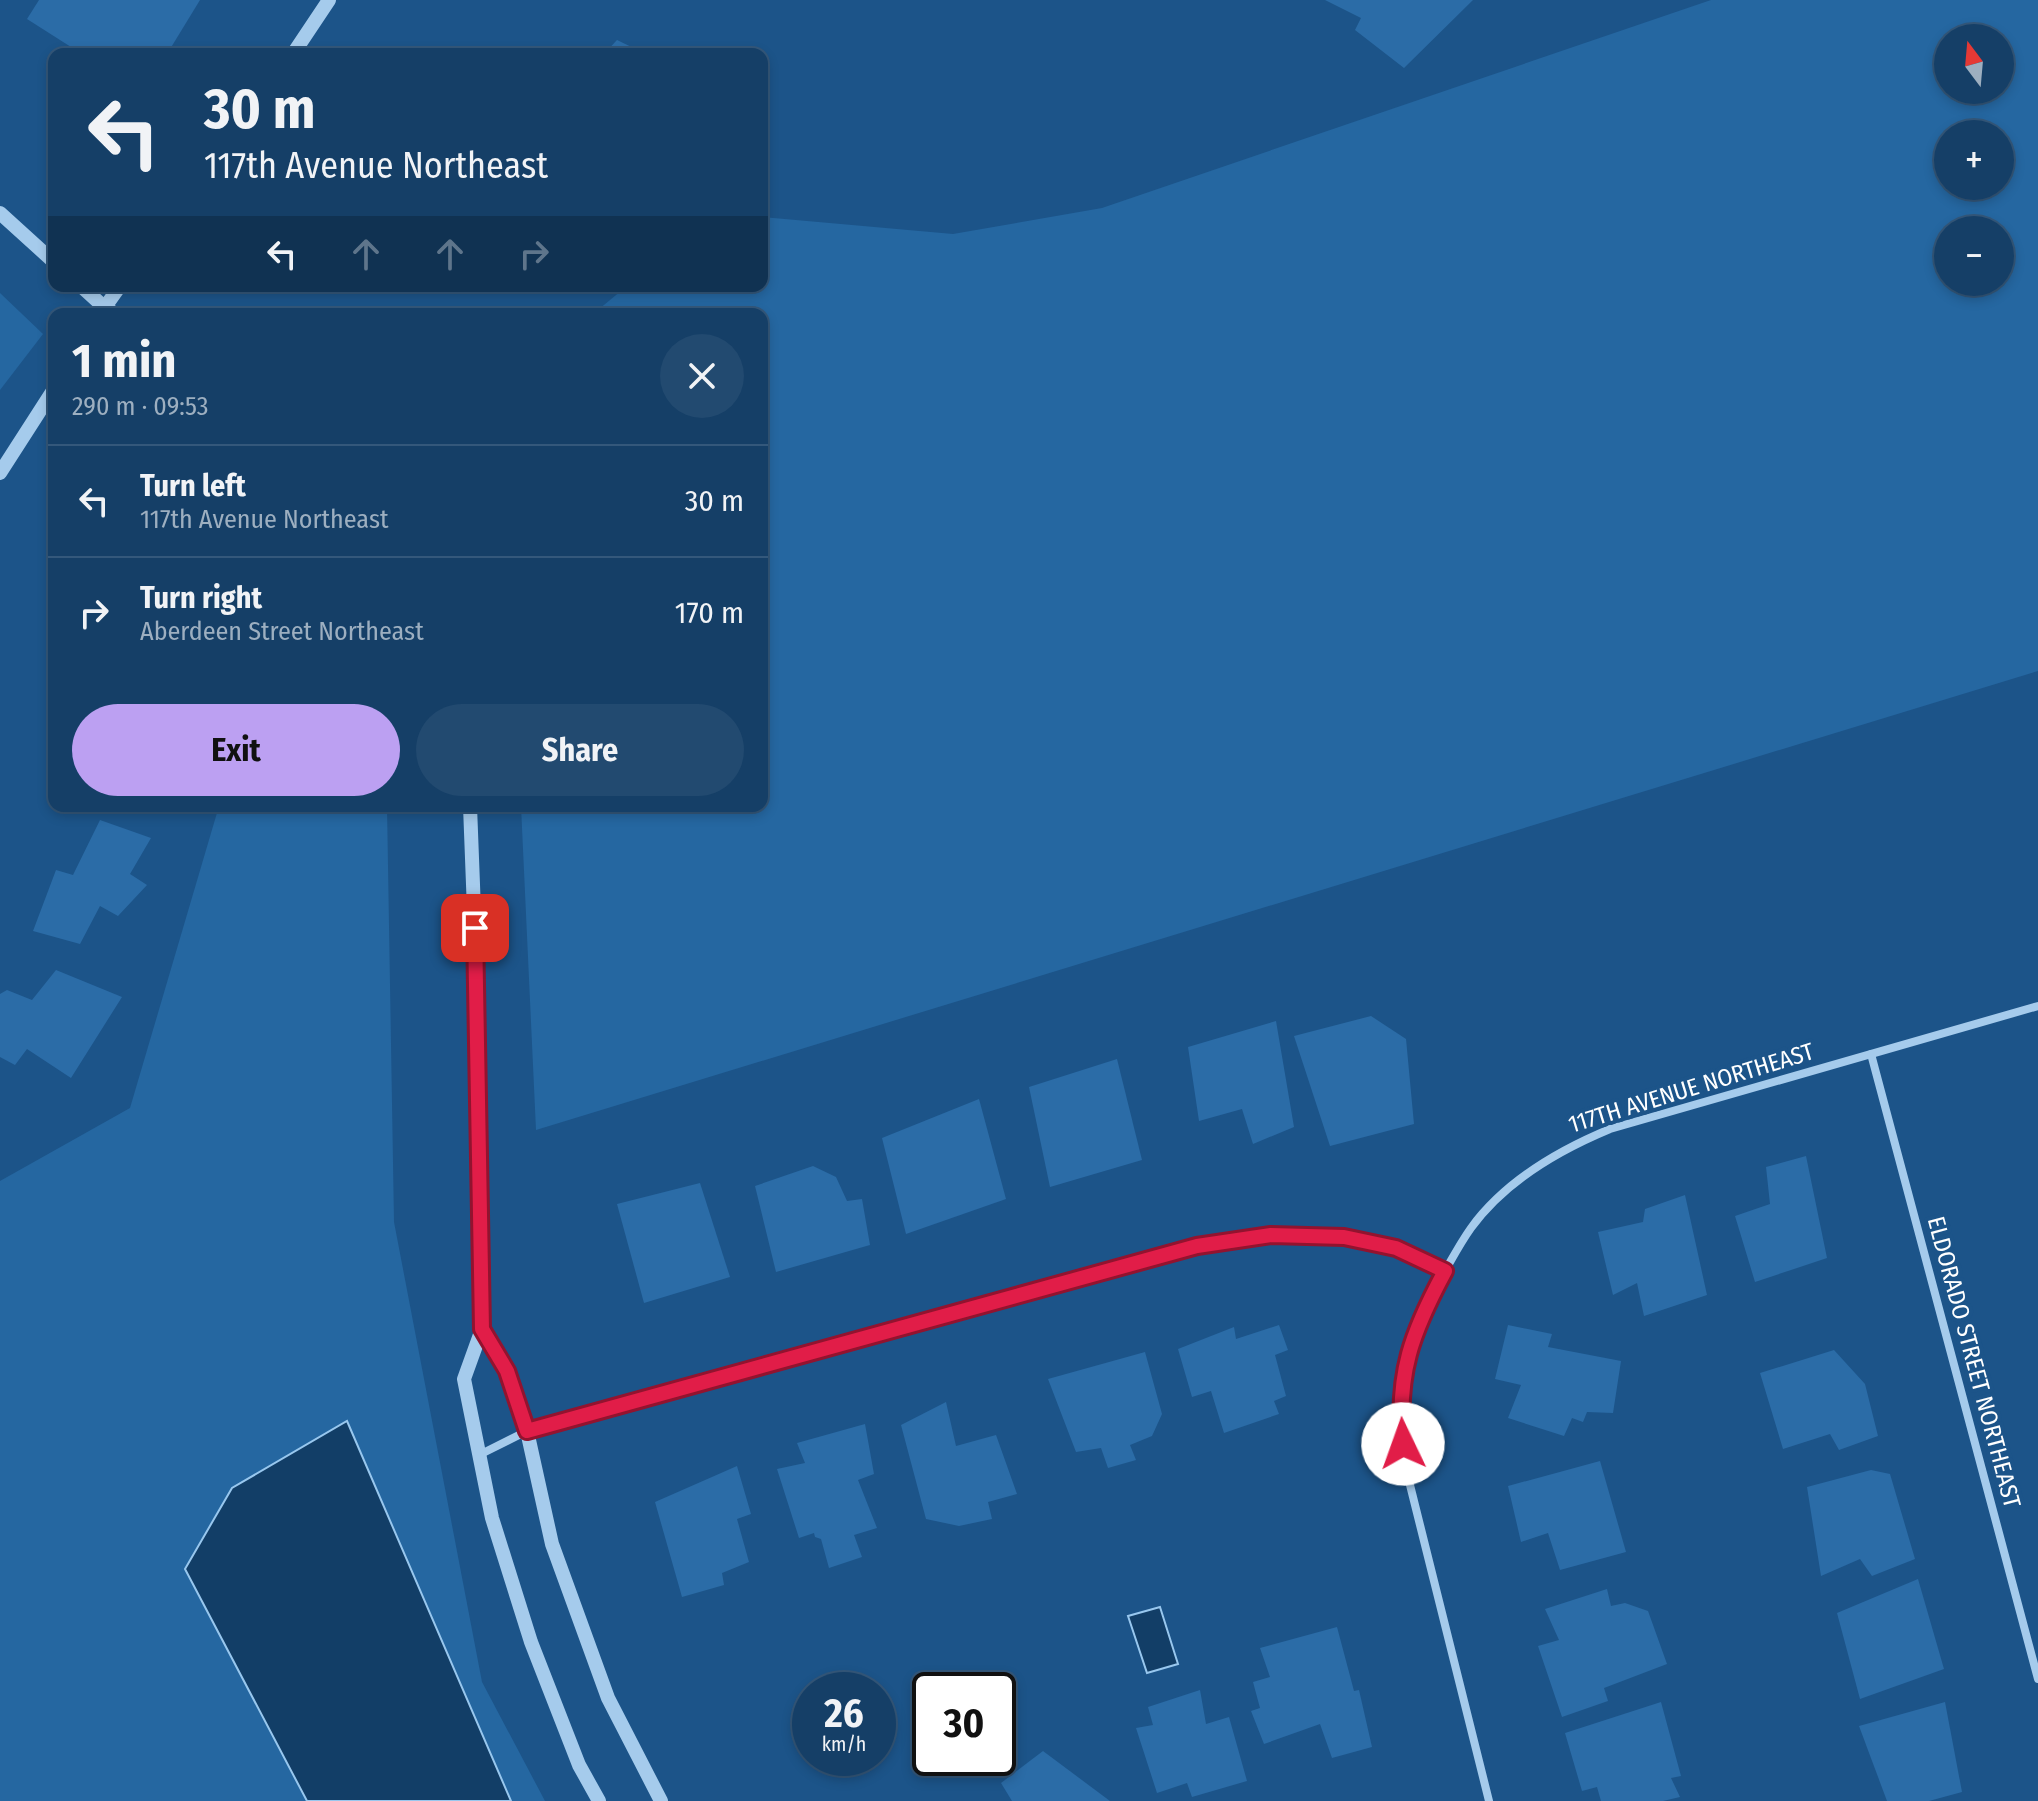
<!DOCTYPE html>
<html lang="en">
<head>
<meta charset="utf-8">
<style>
	:root { --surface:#153f67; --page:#224a70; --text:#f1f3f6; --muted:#9dafc0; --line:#34587b; --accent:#bca0f2 }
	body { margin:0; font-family:"Fira Sans Condensed",sans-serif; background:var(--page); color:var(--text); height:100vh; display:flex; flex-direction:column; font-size:30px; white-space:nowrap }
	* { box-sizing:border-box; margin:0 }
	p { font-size:26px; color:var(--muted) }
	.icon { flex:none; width:44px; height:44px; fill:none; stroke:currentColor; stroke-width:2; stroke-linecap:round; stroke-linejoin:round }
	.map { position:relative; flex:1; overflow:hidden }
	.details { position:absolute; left:48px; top:308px; width:720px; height:504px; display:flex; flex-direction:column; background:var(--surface); border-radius:16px; box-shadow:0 4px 12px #0003,0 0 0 2px var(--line) }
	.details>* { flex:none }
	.guide { position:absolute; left:48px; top:48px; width:720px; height:244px; border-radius:16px; box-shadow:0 4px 12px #0003,0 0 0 2px var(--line); background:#153f67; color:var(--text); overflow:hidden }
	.needle { width:52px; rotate:344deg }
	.fabs { position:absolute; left:1934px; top:24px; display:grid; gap:16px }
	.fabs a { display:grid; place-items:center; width:80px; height:80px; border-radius:50%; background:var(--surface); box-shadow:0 4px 12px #0003,0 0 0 2px var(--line); font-size:40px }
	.speed { position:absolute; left:792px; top:1672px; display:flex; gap:16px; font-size:40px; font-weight:700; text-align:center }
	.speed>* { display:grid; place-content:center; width:104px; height:104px; border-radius:50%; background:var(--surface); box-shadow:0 4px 12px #0003,0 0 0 2px var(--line); line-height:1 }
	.speed small { font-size:20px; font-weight:400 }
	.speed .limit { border:4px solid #111; border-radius:12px; background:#fff; color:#111 }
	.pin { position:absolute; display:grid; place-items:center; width:68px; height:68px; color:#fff; margin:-34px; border-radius:16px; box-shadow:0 4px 12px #0006 }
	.me { position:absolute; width:88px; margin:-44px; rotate:357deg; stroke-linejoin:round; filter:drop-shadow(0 0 6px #0008) }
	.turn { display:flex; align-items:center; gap:28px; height:168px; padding:0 24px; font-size:36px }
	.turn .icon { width:104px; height:104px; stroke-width:2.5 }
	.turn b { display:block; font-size:56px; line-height:68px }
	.lanes { display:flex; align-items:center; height:76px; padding:0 24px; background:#0003; justify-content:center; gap:40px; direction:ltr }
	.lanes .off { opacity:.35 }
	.round { display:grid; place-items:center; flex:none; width:84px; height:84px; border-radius:42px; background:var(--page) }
	.head { display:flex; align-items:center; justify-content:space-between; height:136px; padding:0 24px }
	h1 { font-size:48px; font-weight:700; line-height:60px }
	.button { display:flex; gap:16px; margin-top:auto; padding:16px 24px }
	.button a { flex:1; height:92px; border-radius:48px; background:var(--accent); color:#111; font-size:32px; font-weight:700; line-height:92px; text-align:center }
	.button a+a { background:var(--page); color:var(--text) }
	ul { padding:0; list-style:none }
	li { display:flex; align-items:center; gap:24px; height:112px; padding:0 24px; border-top:2px solid var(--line) }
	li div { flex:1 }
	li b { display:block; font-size:30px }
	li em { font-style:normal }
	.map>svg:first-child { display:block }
	.green { fill:#2567a1; fill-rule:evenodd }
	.water { fill:#123e67; stroke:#98c7ee; stroke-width:2 }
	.building { fill:#2b6ca7 }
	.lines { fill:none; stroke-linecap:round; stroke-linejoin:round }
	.minor { stroke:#a5cbec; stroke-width:8 }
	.tertiary { stroke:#a5cbec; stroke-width:14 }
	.route-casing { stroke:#92132f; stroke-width:20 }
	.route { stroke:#e11d48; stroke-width:14 }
	.labels { text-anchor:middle; stroke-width:8; stroke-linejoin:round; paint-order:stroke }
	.street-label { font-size:24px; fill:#fff; stroke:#1c5489 }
</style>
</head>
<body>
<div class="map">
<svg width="2038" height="1801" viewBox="0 0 2038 1801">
	<rect width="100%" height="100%" fill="#1c5489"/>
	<!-- green -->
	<g class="green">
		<path d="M1711,0H2038V671L536,1130L521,806H762V314H593L627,286H762V217L953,234L1102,208ZM1948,38H2000V90H1948ZM1948,134H2000V186H1948ZM1948,230H2000V282H1948Z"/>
		<path d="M0,293L43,334L0,390Z"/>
		<path d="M219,806H387L394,1222L482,1682L545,1801H0V1181L130,1108Z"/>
	</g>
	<!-- water -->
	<g class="water">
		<path d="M347,1421L511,1801H307L185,1569L232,1488Z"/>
		<path d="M1160,1607L1178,1664L1147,1673L1128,1616Z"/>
	</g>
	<!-- building -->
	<g class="building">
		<path d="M39,0H200L167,54H82L27,19Z"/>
		<path d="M1325,0H1473L1404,68L1355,30L1361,18Z"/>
		<path d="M617,40L646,54H604Z"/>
		<path d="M100,820L151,838L130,874L147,885L118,916L100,906L80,944L33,931L56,870L73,875Z"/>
		<path d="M56,970L122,997L71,1078L27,1049L15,1065L0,1057V994L7,990L32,1000Z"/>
		<path d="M1371,1016L1406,1039L1414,1124L1330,1146L1294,1036Z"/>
		<path d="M1276,1021L1294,1127L1253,1144L1242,1109L1199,1121L1188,1047Z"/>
		<path d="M1117,1059L1142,1160L1050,1187L1029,1087Z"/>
		<path d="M979,1099L1006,1199L906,1234L882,1138Z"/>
		<path d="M1806,1156L1827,1258L1755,1282L1735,1216L1770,1204L1766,1167Z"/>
		<path d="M813,1166L836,1177L847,1201L862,1199L870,1245L776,1272L755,1186Z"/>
		<path d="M700,1183L730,1277L644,1303L617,1204Z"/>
		<path d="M1685,1195L1707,1295L1644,1316L1637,1283L1613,1295L1598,1232L1643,1222L1645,1209Z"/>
		<path d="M1279,1325L1288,1350L1275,1355L1286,1396L1274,1401L1279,1414L1224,1433L1211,1391L1192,1397L1178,1349L1234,1327L1236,1339Z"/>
		<path d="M1508,1325L1552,1334L1548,1347L1621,1361L1613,1413L1587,1412L1583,1422L1572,1418L1564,1436L1508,1418L1521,1385L1495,1379Z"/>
		<path d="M1834,1350L1865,1384L1878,1436L1839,1450L1830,1434L1783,1449L1760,1373Z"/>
		<path d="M1145,1352L1162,1414L1152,1436L1130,1445L1136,1460L1108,1468L1101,1448L1076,1452L1048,1379Z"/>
		<path d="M946,1402L956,1446L996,1435L1017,1494L988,1502L992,1519L959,1526L926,1519L901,1425Z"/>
		<path d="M865,1424L874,1474L858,1480L877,1528L854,1535L862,1557L829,1568L821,1539L815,1537L814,1533L799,1538L777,1469L805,1463L797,1443Z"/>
		<path d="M1600,1461L1626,1552L1560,1570L1548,1533L1521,1542L1508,1486Z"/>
		<path d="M737,1466L751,1514L737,1519L749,1562L722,1573L724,1585L682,1597L655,1502Z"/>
		<path d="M1871,1470L1890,1474L1915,1559L1872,1576L1860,1559L1821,1576L1807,1487Z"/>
		<path d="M1918,1579L1944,1669L1860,1699L1837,1613Z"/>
		<path d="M1607,1589L1611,1606L1625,1603L1648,1611L1667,1664L1604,1688L1608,1701L1562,1717L1538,1646L1559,1640L1545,1609Z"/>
		<path d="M1337,1627L1354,1691L1359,1690L1372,1747L1332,1758L1320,1724L1264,1744L1251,1711L1260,1708L1253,1682L1270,1677L1260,1648Z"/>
		<path d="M1200,1690L1206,1724L1229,1717L1247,1781L1192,1797L1187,1783L1157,1793L1136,1728L1153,1725L1148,1707Z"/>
		<path d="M1661,1702L1681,1776L1671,1778L1680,1797L1663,1801H1601L1597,1787L1582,1791L1565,1733Z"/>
		<path d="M1945,1702L1962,1792L1929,1801H1887L1859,1726Z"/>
		<path d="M1043,1751L1110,1801H1012L1001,1783Z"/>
	</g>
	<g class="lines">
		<!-- minor -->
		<g class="minor">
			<path d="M1871,1054L2038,1679"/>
			<path d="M1445,1271L1421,1316L1404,1365L1400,1416L1407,1473L1489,1801"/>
			<path d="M479,1455L527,1431L1197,1246L1271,1235L1344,1237L1396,1248L1445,1271C1453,1257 1461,1242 1471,1228C1505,1181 1557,1151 1610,1129L2038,1006"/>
		</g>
		<!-- tertiary -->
		<g class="tertiary">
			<path d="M293,54L329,0"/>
			<path d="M0,213L54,262"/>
			<path d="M81,286L104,307L116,314"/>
			<path d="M100,314L120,286"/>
			<path d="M0,473L54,389"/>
			<path d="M470,806L477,989L482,1329L464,1379L492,1518L531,1642L579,1765L599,1801"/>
			<path d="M482,1329L507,1371L527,1431L552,1544L608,1698L661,1801"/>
		</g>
	</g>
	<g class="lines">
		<!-- route casing -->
		<g class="route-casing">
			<path id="route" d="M475,928L482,1329L507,1371L527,1431L1197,1246L1271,1235L1344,1237L1396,1248L1445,1271C1412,1332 1396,1374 1403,1444"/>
		</g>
		<!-- route -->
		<use href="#route" class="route"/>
	</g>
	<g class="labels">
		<!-- street labels -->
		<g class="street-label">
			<text transform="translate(1691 1088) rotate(-17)" y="8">117TH AVENUE NORTHEAST</text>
			<text transform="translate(1974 1362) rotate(75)" y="8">ELDORADO STREET NORTHEAST</text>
		</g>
	</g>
</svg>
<div class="fabs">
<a><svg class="needle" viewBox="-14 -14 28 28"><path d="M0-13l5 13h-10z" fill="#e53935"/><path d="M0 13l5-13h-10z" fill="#9dafc0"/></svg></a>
<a>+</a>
<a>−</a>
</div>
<div class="speed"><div>26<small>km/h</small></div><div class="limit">30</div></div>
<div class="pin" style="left:475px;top:928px;background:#d93025"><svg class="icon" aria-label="arrive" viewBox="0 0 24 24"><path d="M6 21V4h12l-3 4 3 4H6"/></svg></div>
<svg class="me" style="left:1403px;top:1444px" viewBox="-20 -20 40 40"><circle r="19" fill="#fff"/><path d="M0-13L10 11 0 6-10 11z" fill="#e11d48"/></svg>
<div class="guide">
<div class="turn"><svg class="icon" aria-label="left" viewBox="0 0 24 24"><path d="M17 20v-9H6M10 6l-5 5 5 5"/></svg><div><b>30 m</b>117th Avenue Northeast</div></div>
<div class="lanes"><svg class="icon" aria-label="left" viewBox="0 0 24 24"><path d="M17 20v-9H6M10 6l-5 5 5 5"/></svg><svg class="icon off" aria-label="ahead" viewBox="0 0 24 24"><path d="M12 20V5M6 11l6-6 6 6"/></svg><svg class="icon off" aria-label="ahead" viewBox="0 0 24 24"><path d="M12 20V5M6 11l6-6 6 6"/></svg><svg class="icon off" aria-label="right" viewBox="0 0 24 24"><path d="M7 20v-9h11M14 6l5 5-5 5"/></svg></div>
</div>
<section class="details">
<div class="head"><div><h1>1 min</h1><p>290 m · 09:53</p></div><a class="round"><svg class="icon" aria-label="close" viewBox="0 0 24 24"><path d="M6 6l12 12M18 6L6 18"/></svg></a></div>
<ul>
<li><svg class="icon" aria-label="left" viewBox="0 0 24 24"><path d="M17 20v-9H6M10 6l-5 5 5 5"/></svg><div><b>Turn left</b><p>117th Avenue Northeast</p></div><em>30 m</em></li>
<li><svg class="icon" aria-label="right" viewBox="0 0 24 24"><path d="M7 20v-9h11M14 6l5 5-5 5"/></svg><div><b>Turn right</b><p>Aberdeen Street Northeast</p></div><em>170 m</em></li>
</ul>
<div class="button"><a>Exit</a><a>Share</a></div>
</section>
</div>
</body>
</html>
